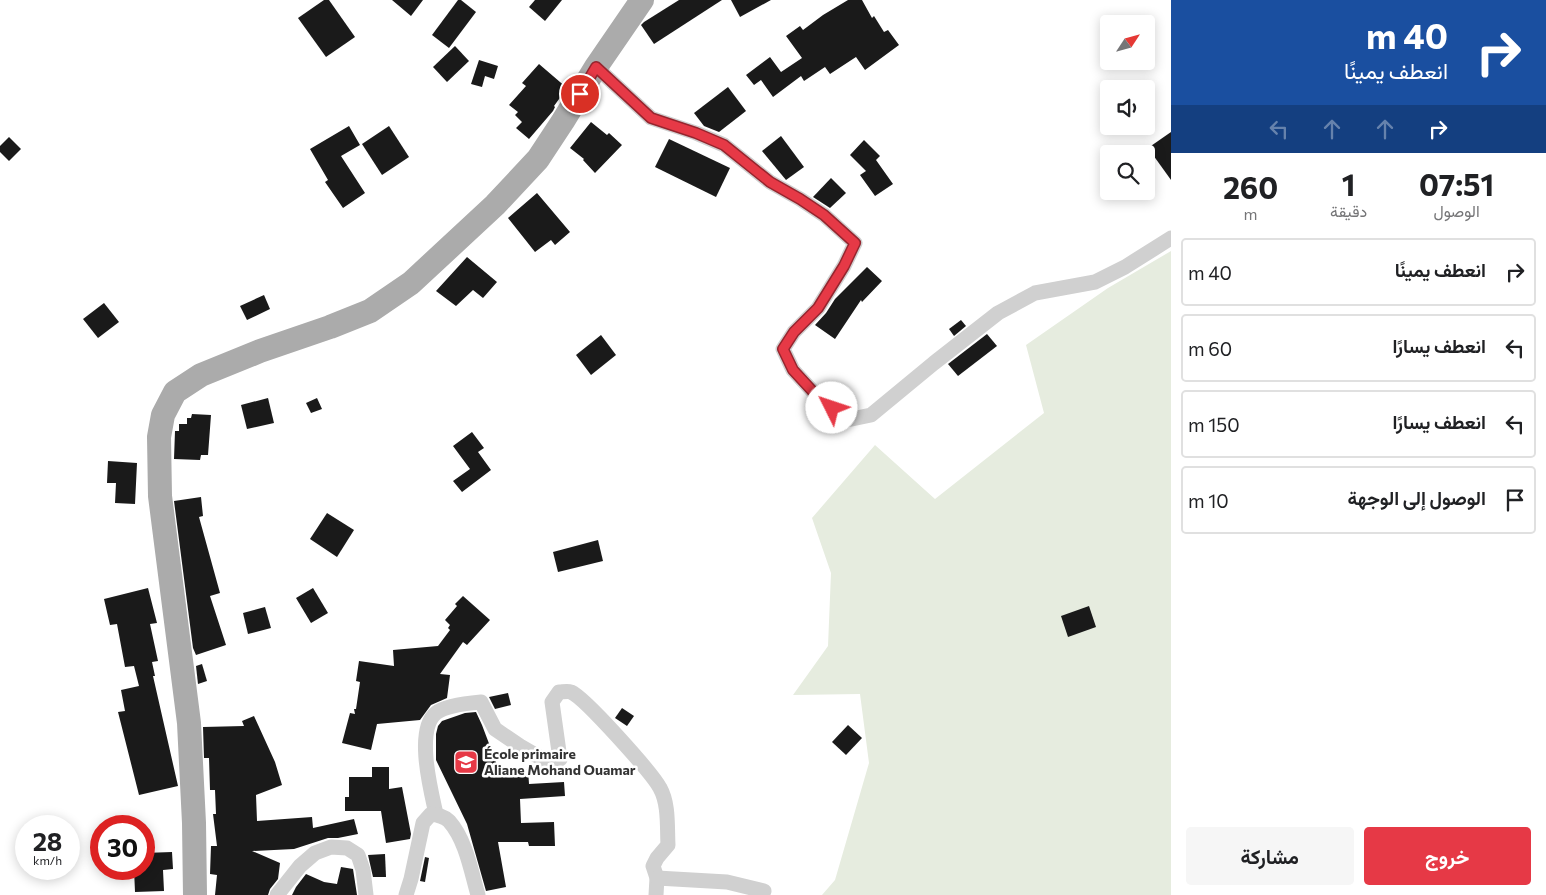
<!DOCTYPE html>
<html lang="ar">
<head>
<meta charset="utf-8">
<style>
	:root { --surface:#fff; --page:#f6f6f6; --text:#202124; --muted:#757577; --line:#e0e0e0; --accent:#e63946 }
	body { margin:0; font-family:Commissioner,Vazirmatn,sans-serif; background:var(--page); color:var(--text); direction:rtl; height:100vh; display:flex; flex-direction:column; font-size:19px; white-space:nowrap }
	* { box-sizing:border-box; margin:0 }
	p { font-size:16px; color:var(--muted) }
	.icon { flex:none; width:28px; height:28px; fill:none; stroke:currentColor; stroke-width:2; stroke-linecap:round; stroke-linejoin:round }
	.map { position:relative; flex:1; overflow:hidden; direction:ltr }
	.panel { display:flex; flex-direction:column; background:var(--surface); width:375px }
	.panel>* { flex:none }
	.guide { background:#1a4fa0; color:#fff; overflow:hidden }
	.needle { width:32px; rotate:54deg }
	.buttons { position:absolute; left:1100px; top:15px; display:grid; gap:10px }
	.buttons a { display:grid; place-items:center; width:55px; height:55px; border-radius:5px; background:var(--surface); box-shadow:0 2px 12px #0003; font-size:25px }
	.speed { position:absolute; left:15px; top:815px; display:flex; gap:10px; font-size:25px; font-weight:700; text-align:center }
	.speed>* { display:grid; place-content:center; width:65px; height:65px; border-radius:50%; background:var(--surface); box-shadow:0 2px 12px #0003; line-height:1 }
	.speed small { font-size:12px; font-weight:400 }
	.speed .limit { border:8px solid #d22; background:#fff; color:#111 }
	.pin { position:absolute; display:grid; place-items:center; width:42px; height:42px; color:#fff; margin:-21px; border:2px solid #fff; border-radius:50%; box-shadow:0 1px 5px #0007 }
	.me { position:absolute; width:55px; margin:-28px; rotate:311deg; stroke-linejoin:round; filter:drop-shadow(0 0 4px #0008) }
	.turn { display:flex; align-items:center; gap:18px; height:105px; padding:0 15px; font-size:22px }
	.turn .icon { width:65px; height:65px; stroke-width:2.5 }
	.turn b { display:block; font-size:35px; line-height:42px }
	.lanes { display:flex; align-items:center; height:48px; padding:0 15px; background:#0003; justify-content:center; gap:25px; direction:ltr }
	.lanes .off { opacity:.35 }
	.eta { display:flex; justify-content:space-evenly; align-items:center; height:85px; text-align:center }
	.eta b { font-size:30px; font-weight:700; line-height:35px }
	.cta { display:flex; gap:10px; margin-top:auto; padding:10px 15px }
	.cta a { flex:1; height:58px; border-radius:5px; background:var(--accent); color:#fff; font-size:20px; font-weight:700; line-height:58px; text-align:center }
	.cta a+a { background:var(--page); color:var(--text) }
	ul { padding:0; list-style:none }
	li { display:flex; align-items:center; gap:15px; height:68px; margin:0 10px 8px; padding:0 5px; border:2px solid var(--line); border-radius:5px }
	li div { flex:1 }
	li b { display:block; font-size:19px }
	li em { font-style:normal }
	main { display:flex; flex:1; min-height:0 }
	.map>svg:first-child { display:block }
	.green { fill:#e6ecdf }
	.building { fill:#1a1a1a }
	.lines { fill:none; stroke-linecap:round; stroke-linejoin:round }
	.street { stroke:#d0d0d0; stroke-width:15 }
	.primary { stroke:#ababab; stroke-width:24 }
	.route-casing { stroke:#96252e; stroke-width:12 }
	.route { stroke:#e63946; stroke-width:9 }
	.labels { text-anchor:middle; stroke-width:5; stroke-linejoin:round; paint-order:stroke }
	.poi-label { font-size:14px; font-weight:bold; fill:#333; stroke:#fff; text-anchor:start }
</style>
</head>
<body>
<main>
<section class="panel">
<div class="guide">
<div class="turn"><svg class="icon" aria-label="right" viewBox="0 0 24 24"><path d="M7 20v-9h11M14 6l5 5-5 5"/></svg><div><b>40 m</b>انعطف يمينًا</div></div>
<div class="lanes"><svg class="icon off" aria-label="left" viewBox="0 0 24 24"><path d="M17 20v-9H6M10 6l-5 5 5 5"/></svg><svg class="icon off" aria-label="ahead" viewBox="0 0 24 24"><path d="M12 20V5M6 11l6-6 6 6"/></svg><svg class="icon off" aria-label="ahead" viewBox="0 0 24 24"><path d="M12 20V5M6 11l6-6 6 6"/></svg><svg class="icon" aria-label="right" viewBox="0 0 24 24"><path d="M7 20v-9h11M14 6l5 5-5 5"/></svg></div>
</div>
<div class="eta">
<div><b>07:51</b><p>الوصول</p></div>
<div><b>1</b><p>دقيقة</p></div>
<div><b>260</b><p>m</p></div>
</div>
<ul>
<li><svg class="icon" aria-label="right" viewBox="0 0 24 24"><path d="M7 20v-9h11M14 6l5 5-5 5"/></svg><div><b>انعطف يمينًا</b></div><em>40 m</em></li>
<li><svg class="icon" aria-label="left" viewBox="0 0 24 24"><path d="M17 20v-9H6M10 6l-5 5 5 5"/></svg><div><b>انعطف يسارًا</b></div><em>60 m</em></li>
<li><svg class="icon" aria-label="left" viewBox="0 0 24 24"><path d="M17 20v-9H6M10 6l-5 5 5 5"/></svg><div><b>انعطف يسارًا</b></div><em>150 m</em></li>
<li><svg class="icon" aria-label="arrive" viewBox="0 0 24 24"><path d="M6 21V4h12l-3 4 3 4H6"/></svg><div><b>الوصول إلى الوجهة</b></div><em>10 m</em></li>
</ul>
<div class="cta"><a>خروج</a><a>مشاركة</a></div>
</section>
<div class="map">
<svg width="1171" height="895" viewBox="0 0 1171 895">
	<rect width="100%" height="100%" fill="#fff"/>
	<!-- green -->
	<path class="green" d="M1171,251V895H822L835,880L869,763L860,694L793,695L828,646L831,573L812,518L875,445L935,499L1044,413L1026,345L1108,288Z"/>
	<!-- building -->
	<g class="building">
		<path d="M324,0H329L355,37L326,57L298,18Z"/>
		<path d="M392,0H423L411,16Z"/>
		<path d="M458,0H461L476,12L449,48L432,35Z"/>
		<path d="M535,0H562L545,21L529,7Z"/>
		<path d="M679,0H722L654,44L641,25L644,22Z"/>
		<path d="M731,0H771L740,17Z"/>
		<path d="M848,0H862L872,18L874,16L884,32L888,30L899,45L865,70L856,57L830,74L825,67L804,81L801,76L773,97L761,80L754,85L746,75L770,57L781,72L802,58L786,36L800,26L803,30L823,15Z"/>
		<path d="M455,46L469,61L447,82L433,67Z"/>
		<path d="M479,60L498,66L494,79L485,76L482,87L471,84Z"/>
		<path d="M539,64L567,88L554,106L555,107L553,111L529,139L516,128L522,122L515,115L518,112L509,105L526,86L522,83Z"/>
		<path d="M728,87L746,111L719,132L704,126L694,113Z"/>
		<path d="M591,122L607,135L609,133L622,145L595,173L583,160L584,159L570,148Z"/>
		<path d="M349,126L360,145L341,156L365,193L343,208L325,182L328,180L310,149Z"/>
		<path d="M389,126L409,157L382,175L362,144Z"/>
		<path d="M1171,132V180L1148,148Z"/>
		<path d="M781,136L804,167L786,180L762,151Z"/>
		<path d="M9,137L21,149L9,161L0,152V146Z"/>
		<path d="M669,139L730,168L716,197L655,167Z"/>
		<path d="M864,140L880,156L876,160L893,184L875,196L860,175L866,171L850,155Z"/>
		<path d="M831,178L846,193L830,208L813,197Z"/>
		<path d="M537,193L570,232L555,245L551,240L535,252L508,218Z"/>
		<path d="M467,257L497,282L483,298L473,290L456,306L436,291Z"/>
		<path d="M867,267L882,281L862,302L861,300L835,339L815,325L826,313L835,299Z"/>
		<path d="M264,295L270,309L247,320L240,306Z"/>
		<path d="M104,303L119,322L98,338L83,319Z"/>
		<path d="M961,320L966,326L954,336L949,329Z"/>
		<path d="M987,334L997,346L958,376L948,364Z"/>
		<path d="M601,335L616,355L591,375L576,355Z"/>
		<path d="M268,398L274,423L247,429L241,405Z"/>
		<path d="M317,398L322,409L311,413L306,403Z"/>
		<path d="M192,414L211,415L208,455H201L200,460L174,459L175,431H179V424H187V418H191Z"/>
		<path d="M472,432L484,448L478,452L491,470L462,492L453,481L470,469L453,446Z"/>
		<path d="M108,461L137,463L135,504L115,503L116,483H107Z"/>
		<path d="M201,497L203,516L199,517L220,593L210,596L226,645L196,655L193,648L174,501Z"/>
		<path d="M327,513L354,530L337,557L310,539Z"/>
		<path d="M598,540L603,561L558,572L553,552Z"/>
		<path d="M148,588L157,623L150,624L158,661L152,662L155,676H153L178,786L139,795L118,712L125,711L121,690L139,686L134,666L125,667L117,624L110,625L104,599Z"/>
		<path d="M313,588L328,613L311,623L296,598Z"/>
		<path d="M463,596L490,620L467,645L463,642L440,674L450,675L447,698L431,705L420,720L377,724L371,750L342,743L350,713L355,714L354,709H356L360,682L356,681L359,661L394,666L393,650L438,646L450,630L448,628L450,625L445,620L457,606L455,604Z"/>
		<path d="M1089,606L1096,627L1068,637L1061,616Z"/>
		<path d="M265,607L271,628L248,634L243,613Z"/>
		<path d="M202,664L207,681L198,684L196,666Z"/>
		<path d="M508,693L511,705L495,709L489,697Z"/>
		<path d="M622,708L634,716L627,726L615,718Z"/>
		<path d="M476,712L482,725L499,770L528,769L529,784L564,782L565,796L520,799L521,823L554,822L555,846H529L528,842H498L506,887L486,891L467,824L436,760V734L438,726L442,721L465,713Z"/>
		<path d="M254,716L275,762L282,785L256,795L257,821L312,817L313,828L354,819L358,834L338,838H328L294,849L252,851L280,863L278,879L270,889L268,895H215L217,875L210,874L211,846H217L213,814H216L215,790H210L209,758H204L203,727L244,726L242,721Z"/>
		<path d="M848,725L862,738L846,755L832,742Z"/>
		<path d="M372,767H389V789L402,787L411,834L410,839L386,843L381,811H345V797H349V777H372Z"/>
		<path d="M172,852L173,869L163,870L164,891L135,892L134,869H144V853Z"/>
		<path d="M385,854L386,877H373L368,855Z"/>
		<path d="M425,857L429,858L425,882L420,881Z"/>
		<path d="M341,867L353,869L357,895H292L296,887L306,874L324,882L337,884Z"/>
	</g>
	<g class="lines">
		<!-- street -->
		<g class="street">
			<path d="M596,67L651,118L696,133L724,145L770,182L800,199L824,215L855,243L844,266L818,308L794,332L783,349L793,370L817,396L847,420L871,415L934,363L998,313L1035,293L1095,282L1125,267L1171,238"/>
			<path d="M436,814C431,791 415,730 436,713C446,705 469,703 481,702L495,729L520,746L551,764L560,759L552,702L559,692C562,692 568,691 571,692C585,698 652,773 660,788C669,804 667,827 668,845L657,858L653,866L657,878L656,895"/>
			<path d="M657,878L727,882L764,891"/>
			<path d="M277,895L300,866L315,853L331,847L347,848L358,855L363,870L366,895"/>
			<path d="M406,895L411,879L423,823L431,814C438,815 444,816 449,821C466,840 471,871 478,895"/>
		</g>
		<!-- primary -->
		<path class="primary" d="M195,895L194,823L189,723L160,496L159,437L163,415L175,392L201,375L260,351L330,327L370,311L411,283L495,205L538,159L563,121L596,67L642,0"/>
	</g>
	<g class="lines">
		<!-- route casing -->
		<g class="route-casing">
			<path id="route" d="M580,94L596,67L651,118L696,133L724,145L770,182L800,199L824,215L855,243L844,266L818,308L794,332L783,349L793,370L817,396L832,408"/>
		</g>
		<!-- route -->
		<use href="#route" class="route"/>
	</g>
	<!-- icons -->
	<defs>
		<g id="school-square" transform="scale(1.25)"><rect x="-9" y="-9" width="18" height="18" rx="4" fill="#e63946" stroke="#fff"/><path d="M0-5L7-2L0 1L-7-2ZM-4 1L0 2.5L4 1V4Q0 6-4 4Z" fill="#fff"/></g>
	</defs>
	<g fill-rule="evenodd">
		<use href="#school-square" x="466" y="762"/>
	</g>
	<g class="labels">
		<!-- poi labels -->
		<g class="poi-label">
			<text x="484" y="759">École primaire<tspan x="484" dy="16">Aliane Mohand Ouamar</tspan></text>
		</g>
	</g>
</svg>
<div class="buttons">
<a><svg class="needle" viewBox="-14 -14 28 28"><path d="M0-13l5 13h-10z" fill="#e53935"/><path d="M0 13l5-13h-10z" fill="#757577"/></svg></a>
<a><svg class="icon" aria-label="sound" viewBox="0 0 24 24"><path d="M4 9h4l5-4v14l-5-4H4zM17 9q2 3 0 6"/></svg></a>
<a><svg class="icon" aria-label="search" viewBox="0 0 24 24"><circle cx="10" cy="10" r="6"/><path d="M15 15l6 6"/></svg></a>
</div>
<div class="speed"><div>28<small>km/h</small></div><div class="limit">30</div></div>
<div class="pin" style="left:580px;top:94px;background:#d93025"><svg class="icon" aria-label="arrive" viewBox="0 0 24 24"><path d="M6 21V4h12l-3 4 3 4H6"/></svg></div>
<svg class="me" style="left:832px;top:408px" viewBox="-20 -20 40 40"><circle r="19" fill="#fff"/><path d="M0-13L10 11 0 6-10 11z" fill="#e63946"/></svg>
</div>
</main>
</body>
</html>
